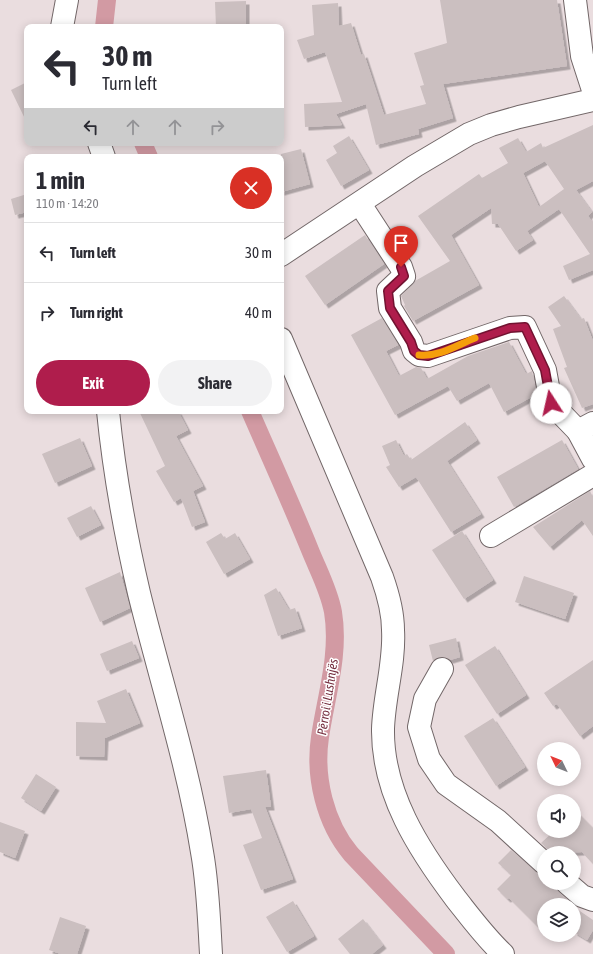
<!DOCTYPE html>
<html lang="en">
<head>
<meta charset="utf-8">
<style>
	:root { --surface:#fff; --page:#f2f2f3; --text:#2b2b33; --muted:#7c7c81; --line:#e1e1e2; --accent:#af1d4c }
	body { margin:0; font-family:"Asap Condensed",sans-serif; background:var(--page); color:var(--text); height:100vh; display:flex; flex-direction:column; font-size:15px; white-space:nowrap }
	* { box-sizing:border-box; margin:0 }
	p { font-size:13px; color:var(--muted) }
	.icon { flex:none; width:22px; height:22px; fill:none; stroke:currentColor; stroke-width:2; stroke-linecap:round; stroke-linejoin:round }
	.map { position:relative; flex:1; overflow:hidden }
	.drawer { position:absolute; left:24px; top:154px; width:260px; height:260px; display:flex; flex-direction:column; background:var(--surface); border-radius:8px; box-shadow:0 2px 10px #0003 }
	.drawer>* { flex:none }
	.top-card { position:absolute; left:24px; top:24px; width:260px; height:122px; border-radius:8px; box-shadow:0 2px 10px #0003; background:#fff; color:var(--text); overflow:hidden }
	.needle { width:26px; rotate:313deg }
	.fabs { position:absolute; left:537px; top:742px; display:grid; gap:8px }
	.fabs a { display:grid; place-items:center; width:44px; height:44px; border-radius:50%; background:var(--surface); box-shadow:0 2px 10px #0003; font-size:20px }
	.pin { position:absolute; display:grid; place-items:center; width:34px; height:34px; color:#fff; margin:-41px -17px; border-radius:50% 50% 50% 0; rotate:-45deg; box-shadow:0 0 4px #0007 }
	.pin .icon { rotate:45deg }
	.me { position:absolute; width:44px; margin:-22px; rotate:350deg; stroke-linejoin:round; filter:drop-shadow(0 0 3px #0008) }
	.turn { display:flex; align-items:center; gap:14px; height:84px; padding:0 12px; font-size:18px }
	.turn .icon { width:52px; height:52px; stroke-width:2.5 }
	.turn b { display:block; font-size:28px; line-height:34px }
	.lanes { display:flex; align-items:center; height:38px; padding:0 12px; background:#0003; justify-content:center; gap:20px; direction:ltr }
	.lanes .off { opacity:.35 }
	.round { display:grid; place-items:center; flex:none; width:42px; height:42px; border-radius:21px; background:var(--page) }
	.overview { display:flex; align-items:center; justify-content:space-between; height:68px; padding:0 12px }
	h1 { font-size:24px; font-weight:700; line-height:30px }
	.cta { display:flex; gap:8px; margin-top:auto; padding:8px 12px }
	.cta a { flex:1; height:46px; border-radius:24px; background:var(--accent); color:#fff; font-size:16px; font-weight:700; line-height:46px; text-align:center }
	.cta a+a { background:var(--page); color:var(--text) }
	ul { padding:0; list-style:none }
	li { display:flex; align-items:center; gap:12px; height:60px; padding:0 12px; border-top:1px solid var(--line) }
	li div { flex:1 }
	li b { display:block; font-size:15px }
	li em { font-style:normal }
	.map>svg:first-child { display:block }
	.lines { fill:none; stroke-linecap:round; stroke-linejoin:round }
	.canal { stroke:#d29aa3; stroke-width:18 }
	.building { fill:#cbbfc0; fill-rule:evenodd; filter:url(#shadow) }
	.minor-casing { stroke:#726768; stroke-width:24 }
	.major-casing { stroke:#726768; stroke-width:24 }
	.minor { stroke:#fff; stroke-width:22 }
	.major { stroke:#fff; stroke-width:22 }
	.route-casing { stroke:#721331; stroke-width:10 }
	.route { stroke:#af1d4c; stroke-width:7 }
	.slow { stroke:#f59e0b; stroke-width:7 }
	.labels { text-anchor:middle; stroke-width:3; stroke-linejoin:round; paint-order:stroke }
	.water-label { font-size:13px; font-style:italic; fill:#752f3f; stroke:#fff }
</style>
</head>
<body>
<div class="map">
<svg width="593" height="954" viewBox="0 0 593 954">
	<defs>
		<filter id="shadow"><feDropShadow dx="3.5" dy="3.5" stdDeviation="0" flood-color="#0004"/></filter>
	</defs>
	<rect width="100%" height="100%" fill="#eadddf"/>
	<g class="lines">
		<!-- canal -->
		<g class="canal">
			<path d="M104,27L107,0"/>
			<path d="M143,143L149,157"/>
			<path d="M250,411C270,457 291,503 310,550C318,570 329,590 333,612C340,654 326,696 320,737C314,777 325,823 351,854L446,954"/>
		</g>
	</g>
	<!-- building -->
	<g class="building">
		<path d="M440,0H557L567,66L443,84L453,118L418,129L419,134L376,145L366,104L336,114L342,125L305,127L304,104L342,102L325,52L304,59L297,40L314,35L312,5L338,3L339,26L351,23L361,55L364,54L384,115L426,104L420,86L424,85L414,53L447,43Z"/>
		<path d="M246,1V27H216L215,2Z"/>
		<path d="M27,82V123L11,90Z"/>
		<path d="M593,125V181L576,190L592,212L588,216L593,223V270L569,280L563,266L590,254L559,209L527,231L533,240L516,251L498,224H492L491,208L451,235L479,285L413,321L404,306L405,305L401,296L415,281L450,261L418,216L479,174L482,178L508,163L499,148L518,138L526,152L541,143L543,148ZM545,161L564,189L539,207L523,173Z"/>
		<path d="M349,136L369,170L341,186L326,160L337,153L333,146Z"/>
		<path d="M301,149L310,184L281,192V154Z"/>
		<path d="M27,194V212L15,215L11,199Z"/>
		<path d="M365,235L384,264L325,305L305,276Z"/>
		<path d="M564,296L581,319L584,318L593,341V404L582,408L564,368L567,367L553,329L561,326L548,307Z"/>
		<path d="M382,318L398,345L386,351L399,376L416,367L421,368L427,379L468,356L509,342L526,374L532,371L537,394L504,412L489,383L457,401L448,386L395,415L351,335Z"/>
		<path d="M139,411H178L188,430L176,436L203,486L193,491L205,522L192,527L181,498L174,502L156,471L165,466Z"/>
		<path d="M465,422L477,440L447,461L481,514L451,532L416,477L399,487L386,467L390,465L382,446L396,440L404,456L407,454L411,460Z"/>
		<path d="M80,438L92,466L55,483L42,454Z"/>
		<path d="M562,440L578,469L514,507L497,477Z"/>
		<path d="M590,491L593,497V536L582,520L550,547L533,527Z"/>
		<path d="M91,506L101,525L77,537L67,518Z"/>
		<path d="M462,531L493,580L464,599L432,550Z"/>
		<path d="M221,533L225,539L235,533L250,559L224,574L206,542Z"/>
		<path d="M120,572L130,608L100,622L85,588Z"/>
		<path d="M524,576L574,593L565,619L515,602Z"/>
		<path d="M276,588L289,610L295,608L302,628L278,636L264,595Z"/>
		<path d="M456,638L460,657L450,660L442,657L433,661L429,645Z"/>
		<path d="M132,641L139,658L107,671L100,654Z"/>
		<path d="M495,646L526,695L497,714L465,665Z"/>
		<path d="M593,660V726L580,736L557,704L553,706L544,693Z"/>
		<path d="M126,689L140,723L105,738L104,757L76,756V722L106,723L97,701Z"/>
		<path d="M493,718L525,767L496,786L464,736Z"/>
		<path d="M266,770L271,807H265L293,879L261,890L243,845L262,838L251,809L229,813L223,776Z"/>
		<path d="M36,774L56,787L41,811L21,798Z"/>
		<path d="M574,809L593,828V864L582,852L552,853L541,843L554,831H574Z"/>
		<path d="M0,822L25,831L15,858L0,852Z"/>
		<path d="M511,850L544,878V883H549L573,905H544V933L509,898L507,899L497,889L511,875L498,863Z"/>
		<path d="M293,901L314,936L287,952L266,917Z"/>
		<path d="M574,907L593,920V930L587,940L574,932Z"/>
		<path d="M60,917L86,926L77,954H61L49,950Z"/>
		<path d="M363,919L383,945L372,954H350L338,939Z"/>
	</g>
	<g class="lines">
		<!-- minor casing -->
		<g class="minor-casing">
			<g id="minor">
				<path d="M62,27L67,0"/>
				<path d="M99,143L104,157"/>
				<path d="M360,204L401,267L404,276L388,291L390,308L411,342L414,351L419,355L428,356L510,328L525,327L545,370L551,403L578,431"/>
				<path d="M281,255L415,166L469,134L491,125L519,117L593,100"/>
				<path d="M281,339L382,577C388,594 393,611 393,630C395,663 384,696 383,729C382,793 419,850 456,899C471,918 485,937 503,954"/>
				<path d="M108,411C114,472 125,533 139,593C160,679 188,764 202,852C208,885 209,920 211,954"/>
				<path d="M593,423L578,431L593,459"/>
				<path d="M491,536L593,475"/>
				<path d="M442,669L425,699L419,727L429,759L446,784L498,821L544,863"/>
				<path d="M567,883L582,896L593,900"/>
			</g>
		</g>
		<!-- major casing -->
		<g class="major-casing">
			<path id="major" d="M575,0L582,56L593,90"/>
		</g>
		<!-- minor -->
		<use href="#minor" class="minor"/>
		<!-- major -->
		<use href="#major" class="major"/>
	</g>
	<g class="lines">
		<!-- route casing -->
		<g class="route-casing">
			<path id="route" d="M401,267L404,276L388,291L390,308L411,342L414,351L419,355L428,356L510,328L525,327L545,370L551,403"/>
		</g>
		<!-- route -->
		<use href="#route" class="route"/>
		<!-- slow -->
		<path class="slow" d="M419,355C440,357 457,345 475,338"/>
	</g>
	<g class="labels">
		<!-- water labels -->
		<g class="water-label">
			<text transform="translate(327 697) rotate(-81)" y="5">Përroi i Lushnjës</text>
		</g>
	</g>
</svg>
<div class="fabs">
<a><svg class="needle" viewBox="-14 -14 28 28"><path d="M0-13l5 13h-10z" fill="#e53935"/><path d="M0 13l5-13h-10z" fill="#7c7c81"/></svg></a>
<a><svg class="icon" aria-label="sound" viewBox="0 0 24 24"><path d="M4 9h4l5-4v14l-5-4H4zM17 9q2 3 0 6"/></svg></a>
<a><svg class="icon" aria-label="search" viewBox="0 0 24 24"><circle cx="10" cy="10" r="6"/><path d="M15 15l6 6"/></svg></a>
<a><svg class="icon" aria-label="layers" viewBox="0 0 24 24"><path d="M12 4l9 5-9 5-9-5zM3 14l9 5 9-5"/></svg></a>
</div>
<div class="pin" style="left:401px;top:267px;background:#d93025"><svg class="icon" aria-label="arrive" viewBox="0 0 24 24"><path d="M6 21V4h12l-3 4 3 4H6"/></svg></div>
<svg class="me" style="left:551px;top:403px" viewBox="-20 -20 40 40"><circle r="19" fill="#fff"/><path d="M0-13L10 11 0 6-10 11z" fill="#af1d4c"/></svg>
<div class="top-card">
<div class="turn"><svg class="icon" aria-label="left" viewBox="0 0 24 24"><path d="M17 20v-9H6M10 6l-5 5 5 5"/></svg><div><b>30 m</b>Turn left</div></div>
<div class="lanes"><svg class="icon" aria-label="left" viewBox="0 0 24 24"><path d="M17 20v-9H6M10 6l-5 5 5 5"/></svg><svg class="icon off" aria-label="ahead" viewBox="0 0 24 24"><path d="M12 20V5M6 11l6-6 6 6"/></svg><svg class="icon off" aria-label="ahead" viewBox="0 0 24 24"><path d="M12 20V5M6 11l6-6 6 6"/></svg><svg class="icon off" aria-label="right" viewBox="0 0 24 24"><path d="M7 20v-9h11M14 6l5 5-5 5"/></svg></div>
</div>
<section class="drawer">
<div class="overview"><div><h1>1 min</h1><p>110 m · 14:20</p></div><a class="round" style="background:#d93025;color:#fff"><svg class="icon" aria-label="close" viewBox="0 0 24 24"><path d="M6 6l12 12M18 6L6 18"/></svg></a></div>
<ul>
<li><svg class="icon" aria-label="left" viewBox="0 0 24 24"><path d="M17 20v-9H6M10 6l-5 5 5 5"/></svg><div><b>Turn left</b></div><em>30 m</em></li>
<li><svg class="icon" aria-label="right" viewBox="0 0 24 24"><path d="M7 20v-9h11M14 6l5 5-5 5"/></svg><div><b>Turn right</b></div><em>40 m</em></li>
</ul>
<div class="cta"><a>Exit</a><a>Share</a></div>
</section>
</div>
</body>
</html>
